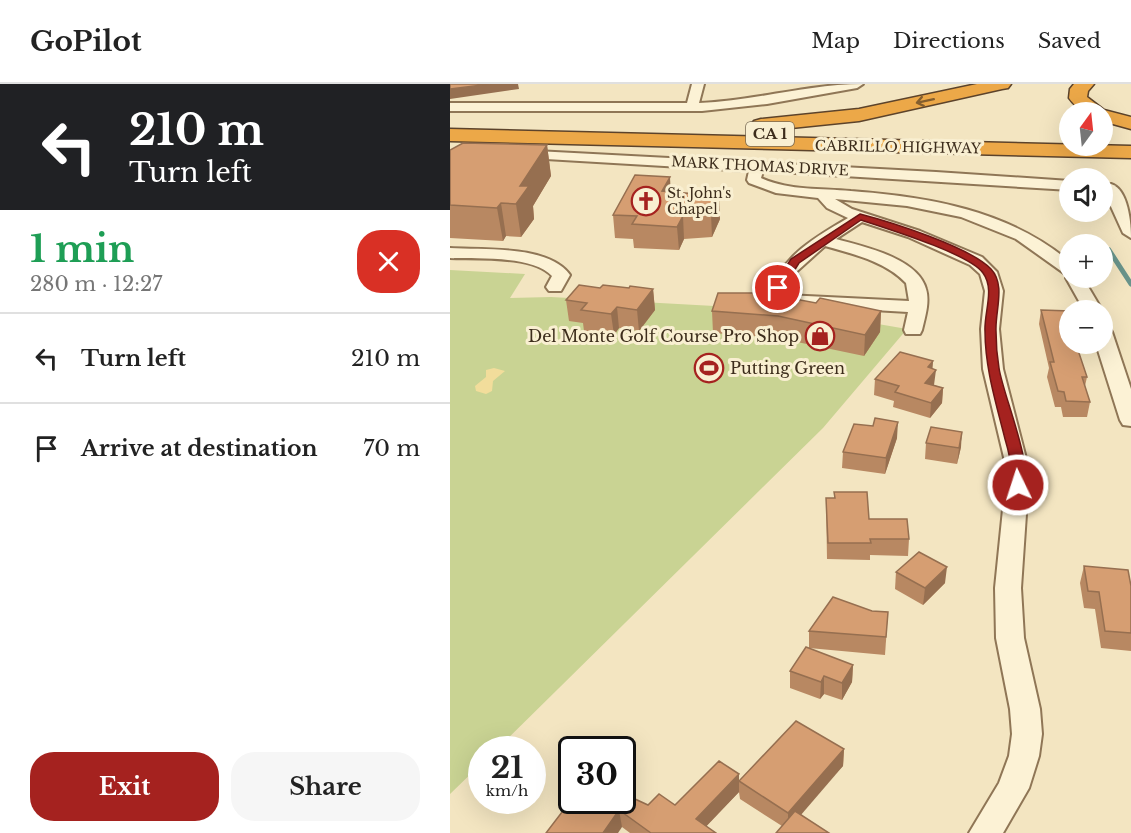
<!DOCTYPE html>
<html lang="en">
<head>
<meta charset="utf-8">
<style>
	:root { --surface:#fff; --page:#f6f6f6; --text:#222; --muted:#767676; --line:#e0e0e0; --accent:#a5221f }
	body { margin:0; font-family:"Libre Baskerville",serif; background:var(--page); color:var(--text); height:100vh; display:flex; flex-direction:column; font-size:22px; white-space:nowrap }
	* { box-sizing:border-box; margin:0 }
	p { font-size:20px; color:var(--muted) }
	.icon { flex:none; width:33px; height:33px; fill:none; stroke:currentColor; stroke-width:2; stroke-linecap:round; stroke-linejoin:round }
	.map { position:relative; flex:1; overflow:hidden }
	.panel { display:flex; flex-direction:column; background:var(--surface); width:450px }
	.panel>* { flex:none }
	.top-card { background:#202124; color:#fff; overflow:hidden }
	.needle { width:39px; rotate:15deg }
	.fabs { position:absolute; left:609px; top:18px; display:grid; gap:12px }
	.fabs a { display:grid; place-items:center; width:54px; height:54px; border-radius:50%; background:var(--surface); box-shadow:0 6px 24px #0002; font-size:30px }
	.speed { position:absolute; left:18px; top:652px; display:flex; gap:12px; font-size:30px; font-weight:700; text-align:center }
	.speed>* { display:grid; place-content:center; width:78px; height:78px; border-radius:50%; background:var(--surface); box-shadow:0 6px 24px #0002; line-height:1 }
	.speed small { font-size:15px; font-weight:400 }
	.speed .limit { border:3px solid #111; border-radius:9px; background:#fff; color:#111 }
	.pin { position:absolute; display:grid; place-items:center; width:51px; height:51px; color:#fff; margin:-26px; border:3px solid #fff; border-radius:50%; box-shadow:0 2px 6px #0007 }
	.me { position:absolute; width:66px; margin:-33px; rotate:356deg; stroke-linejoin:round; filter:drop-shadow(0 0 4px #0008) }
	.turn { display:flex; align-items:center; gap:21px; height:126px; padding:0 30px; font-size:27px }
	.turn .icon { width:78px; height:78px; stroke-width:2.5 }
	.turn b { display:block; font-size:42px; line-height:51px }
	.round { display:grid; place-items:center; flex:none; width:63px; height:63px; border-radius:24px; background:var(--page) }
	.summary { display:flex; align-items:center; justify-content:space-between; height:102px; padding:0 30px }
	h1 { font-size:36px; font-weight:700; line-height:45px; color:#1e9e55 }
	.button { display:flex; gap:12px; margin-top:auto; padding:12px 30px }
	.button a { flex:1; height:69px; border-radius:24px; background:var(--accent); color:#fff; font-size:24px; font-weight:700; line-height:69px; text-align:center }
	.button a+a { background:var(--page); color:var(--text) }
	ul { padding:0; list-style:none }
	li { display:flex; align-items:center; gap:18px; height:90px; padding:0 30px; border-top:2px solid var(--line) }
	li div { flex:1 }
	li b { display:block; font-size:22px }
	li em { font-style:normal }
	header { display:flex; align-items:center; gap:36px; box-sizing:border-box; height:84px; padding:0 30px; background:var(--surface); border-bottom:2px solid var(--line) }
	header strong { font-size:28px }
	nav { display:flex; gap:33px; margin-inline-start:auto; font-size:21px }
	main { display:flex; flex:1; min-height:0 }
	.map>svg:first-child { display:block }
	.green { fill:#c9d393 }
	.sand { fill:#f2dd9b }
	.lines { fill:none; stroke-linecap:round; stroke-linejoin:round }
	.stream { stroke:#69948b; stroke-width:5 }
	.minor-casing { stroke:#8f7656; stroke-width:4 }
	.highway-casing { stroke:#5c432b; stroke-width:3 }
	.minor { fill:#fcf2d5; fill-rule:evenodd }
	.highway { fill:#eca848; fill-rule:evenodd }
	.wall { fill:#b88862 }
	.shaded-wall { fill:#966f50 }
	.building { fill:#d69e72; stroke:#966f50; stroke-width:1.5 }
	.oneway { stroke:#835e2e }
	.route { fill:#a5221f; stroke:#6b1614; stroke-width:1.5 }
	.labels { text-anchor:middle; stroke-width:6; stroke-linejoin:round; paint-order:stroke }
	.far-street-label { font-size:14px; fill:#3d2d1c; stroke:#f9efd1 }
	.far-poi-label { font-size:14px; fill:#3d2d1c; stroke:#f9efd1; text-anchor:start }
	.shield { fill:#f9efd1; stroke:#756752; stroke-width:1.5 }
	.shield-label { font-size:15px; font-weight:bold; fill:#3d2d1c }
	.poi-label { font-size:16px; fill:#3d2d1c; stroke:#f9efd1; text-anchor:end }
</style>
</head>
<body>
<header>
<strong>GoPilot</strong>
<nav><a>Map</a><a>Directions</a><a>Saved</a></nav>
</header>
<main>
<section class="panel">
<div class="top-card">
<div class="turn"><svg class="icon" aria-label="left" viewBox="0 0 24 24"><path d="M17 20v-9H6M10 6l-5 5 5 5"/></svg><div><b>210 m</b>Turn left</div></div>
</div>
<div class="summary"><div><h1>1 min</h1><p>280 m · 12:27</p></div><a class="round" style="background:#d93025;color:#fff"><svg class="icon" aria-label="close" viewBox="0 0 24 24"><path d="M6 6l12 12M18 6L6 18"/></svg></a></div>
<ul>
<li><svg class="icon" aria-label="left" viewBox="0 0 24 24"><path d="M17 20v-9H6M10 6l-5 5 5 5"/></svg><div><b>Turn left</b></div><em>210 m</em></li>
<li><svg class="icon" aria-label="arrive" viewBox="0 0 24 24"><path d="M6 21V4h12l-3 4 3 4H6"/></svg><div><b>Arrive at destination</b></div><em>70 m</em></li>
</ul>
<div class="button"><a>Exit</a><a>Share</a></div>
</section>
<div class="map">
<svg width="681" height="749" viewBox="0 0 681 749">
	<rect width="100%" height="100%" fill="#f3e5c1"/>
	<!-- green -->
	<path class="green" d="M0,186L75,190L60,214L101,213L353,227L457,245L373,344L46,666H32L31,680L0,710Z"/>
	<!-- sand -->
	<path class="sand" d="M44,284L55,287L43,297L42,307L36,310L26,307L25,302L36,293V286Z"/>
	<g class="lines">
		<!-- stream -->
		<path class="stream" d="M659,166L681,200"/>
		<!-- minor casing -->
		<g class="minor-casing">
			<g id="minor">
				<path d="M242,0H254L249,19C304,17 358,0 413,0L407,4L317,20L252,27H0V19H237Z"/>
				<path d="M67,66L486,88L620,97V106L313,87L311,94C340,107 371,104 401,107C479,113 558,126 620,178V194H633L652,226H634L616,194L618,192L566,155L511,133L457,122L385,115L402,125L470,147L532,173L547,188L553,207L549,245L553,285L579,386L571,504L574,554L590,625L592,650L589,672L579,704L553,749H519L549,699L559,672L562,650L560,625L546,554L545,504L557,386L533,285L531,245L535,207L530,190L520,181L458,153L412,138L386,155C412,162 468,174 476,205C480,218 475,233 472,246L470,250H456L454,246L458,228L320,220L317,216C329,174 362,155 398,134L377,124L368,114L326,109L299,99L297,96L299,87L62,73L60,70ZM375,162C403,170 435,177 456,199L459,217L336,211L345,189Z"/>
				<path d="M661,100C678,105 681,139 681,154L673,149L653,105Z"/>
				<path d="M0,164C34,166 99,161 120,191L111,207H99L96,203L102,192C83,171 26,175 0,174Z"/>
				<path d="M652,242L659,244L662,248L681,305V342L673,341L670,336L646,260H652Z"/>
			</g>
		</g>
		<!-- highway casing -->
		<g class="highway-casing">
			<g id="highway">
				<path d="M527,0H561L558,4L552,5L409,37L311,47L304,45L301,41L304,37L311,35L409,25Z"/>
				<path d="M624,0H644L638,7L637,13L654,26L681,33V45L652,37V28C636,28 629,28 619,14L620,5Z"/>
				<path d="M0,45L681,62V74L0,57Z"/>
			</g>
		</g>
		<!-- minor -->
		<use href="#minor" class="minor"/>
		<!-- highway -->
		<use href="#highway" class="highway"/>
	</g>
	<!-- wall -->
	<g class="wall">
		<path d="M97,61L101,92L83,122L84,135L71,153L56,152L53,157L0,154V66Z"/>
		<path d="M221,108L270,135L262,153L234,155L229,166L184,164L183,155L165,154L163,131Z"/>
		<path d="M150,204L203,205L205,226L189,247L169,244L164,251L134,247L133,239L119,237L116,216Z"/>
		<path d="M366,219L431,227L430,248L414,272L328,254L263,249L262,227Z"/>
		<path d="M591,226L631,260L629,269L637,293L635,302L640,318L637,333H613L611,323H605L597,293L599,284L589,240Z"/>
		<path d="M483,277L482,285L484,301L493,304L492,319L480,334L443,323L444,317L424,311L425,295Z"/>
		<path d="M423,342L447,354L435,390L392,384L393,368Z"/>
		<path d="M476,359L511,363L507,380L475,375Z"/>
		<path d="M384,408L419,435L459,455L458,472L420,471V476L377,475L376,414H384Z"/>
		<path d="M634,482L681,502V567L651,564L645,525L634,524L630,499Z"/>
		<path d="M446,488L495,499L473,521L445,505Z"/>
		<path d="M422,527L438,528L435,571L359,564V547Z"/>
		<path d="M403,581L402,598L392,616L374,610L370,615L340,604V587Z"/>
		<path d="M394,665L393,682L332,742L290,715L289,708L256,742L266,749H180L172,743L122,715L198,721H225L289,697Z"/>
	</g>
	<!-- shaded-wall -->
	<g class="shaded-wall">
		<path d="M40,0H68L69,5L0,15V5Z"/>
		<path d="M97,61L101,92L83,122L84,135L71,153L66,120L70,102Z"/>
		<path d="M220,93L221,115L212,107Z"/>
		<path d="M269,112L270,135L262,153L261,130Z"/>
		<path d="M51,119L56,152L53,157L47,124Z"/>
		<path d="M233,132L234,155L229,166L227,143Z"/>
		<path d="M203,205L205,226L189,247L187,226Z"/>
		<path d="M167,223L169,244L164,251L161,230Z"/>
		<path d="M431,227L430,248L414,272L415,251Z"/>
		<path d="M483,277L482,290L486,286L484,301L475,299L478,283Z"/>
		<path d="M493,304L492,319L480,334L481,319Z"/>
		<path d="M448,338L447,354L435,390L436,374Z"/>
		<path d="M512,348L511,363L507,380L509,364Z"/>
		<path d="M497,483L495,499L473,521L475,504Z"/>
		<path d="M403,581L402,598L392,616V599Z"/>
		<path d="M374,592V610L370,615L371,598Z"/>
		<path d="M394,665L393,682L338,746V729Z"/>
		<path d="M289,690V708L250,749L246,735Z"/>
		<path d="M169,726L172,743L168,749H153Z"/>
	</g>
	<!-- building -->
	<g class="building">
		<path d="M0,0H40L0,5Z"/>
		<path d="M13,59L97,61L70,102H79L66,120L51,119L47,124L0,121V66Z"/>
		<path d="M185,91L220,93L212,107L269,112L261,130L233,132L227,143L182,140L187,132L163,131Z"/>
		<path d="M129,201L150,204L153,201L179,204L180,202L203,205L187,226L167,223L161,230L131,226L137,219L116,216Z"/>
		<path d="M268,209H313L366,219L370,214L431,227L415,251L328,232L262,227Z"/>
		<path d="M591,226L620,227V260H626L637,293H632L640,318L616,317L614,308L608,307L600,278H604Z"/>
		<path d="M450,268L483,277L478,283L486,286L475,299L493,304L481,319L445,308L449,302L425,295Z"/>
		<path d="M425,334L448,338L436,374L393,368L404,340L423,342Z"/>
		<path d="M481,343L512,348L509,364L476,359Z"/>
		<path d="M384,408H417L419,435H457L459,455H420L421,459H378L376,414H385Z"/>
		<path d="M469,468L497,483L475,504L446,488Z"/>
		<path d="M634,482L678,486L681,502V549L655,547L649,508L638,507Z"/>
		<path d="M383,513L422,527L438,528L436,553L359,547Z"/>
		<path d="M356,563L403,581L392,599L374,592L371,598L340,587Z"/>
		<path d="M346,637L394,665L338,729L289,697Z"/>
		<path d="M269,677L289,690L246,735L266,749H201L169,726L153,749H96L122,715V717H172V709L198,721L209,710L225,721Z"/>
		<path d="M345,727L379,749H326Z"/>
	</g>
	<!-- one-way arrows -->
	<defs><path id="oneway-shaft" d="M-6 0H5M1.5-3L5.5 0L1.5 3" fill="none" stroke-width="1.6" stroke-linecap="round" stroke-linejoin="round" transform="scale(1.5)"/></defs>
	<use class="oneway" href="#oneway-shaft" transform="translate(475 17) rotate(168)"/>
	<!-- route -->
	<path class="route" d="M410,130C441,138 520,163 541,185C556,201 545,227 546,247C546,259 547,272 549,284C553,311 584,382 573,404H563C560,398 562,393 561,387C561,376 558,365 555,355C546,319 535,284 535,247C534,228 545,205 533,189C520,170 435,144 411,136L349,179L332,206L328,207L322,204L341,175Z"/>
	<!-- icons -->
	<defs>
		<g id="church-ring" transform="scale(1.5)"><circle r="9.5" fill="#f9efd1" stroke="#a5221f" stroke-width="1.5"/><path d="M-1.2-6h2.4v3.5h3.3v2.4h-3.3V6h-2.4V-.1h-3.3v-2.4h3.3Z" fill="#a5221f"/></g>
		<g id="shop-ring" transform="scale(1.5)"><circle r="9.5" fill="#f9efd1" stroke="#a5221f" stroke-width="1.5"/><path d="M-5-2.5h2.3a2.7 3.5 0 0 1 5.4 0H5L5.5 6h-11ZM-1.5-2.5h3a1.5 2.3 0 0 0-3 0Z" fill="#a5221f"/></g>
		<g id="stadium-ring" transform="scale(1.5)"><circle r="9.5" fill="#f9efd1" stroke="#a5221f" stroke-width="1.5"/><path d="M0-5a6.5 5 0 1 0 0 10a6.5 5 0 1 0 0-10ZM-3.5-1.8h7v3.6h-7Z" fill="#a5221f"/></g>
	</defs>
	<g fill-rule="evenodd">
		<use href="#church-ring" x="196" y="117"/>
		<use href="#shop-ring" x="370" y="252"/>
		<use href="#stadium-ring" x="259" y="284"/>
	</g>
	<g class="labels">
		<!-- far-street labels -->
		<g class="far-street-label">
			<text transform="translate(448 63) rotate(1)" y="5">CABRILLO HIGHWAY</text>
			<text transform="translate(310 82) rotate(3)" y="5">MARK THOMAS DRIVE</text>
		</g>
		<!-- far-poi labels -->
		<g class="far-poi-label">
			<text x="217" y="114">St. John's<tspan x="217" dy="16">Chapel</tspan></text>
		</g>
		<!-- shield labels -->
		<rect class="shield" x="296" y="38" width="48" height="24" rx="4.5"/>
		<g class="shield-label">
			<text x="320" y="55">CA 1</text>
		</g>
		<!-- poi labels -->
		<g class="poi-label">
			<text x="349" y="258">Del Monte Golf Course Pro Shop</text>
			<text x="280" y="290" text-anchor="start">Putting Green</text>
		</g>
	</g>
</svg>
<div class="fabs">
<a><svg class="needle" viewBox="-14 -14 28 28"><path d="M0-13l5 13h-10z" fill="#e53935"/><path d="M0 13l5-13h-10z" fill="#767676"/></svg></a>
<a><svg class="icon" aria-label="sound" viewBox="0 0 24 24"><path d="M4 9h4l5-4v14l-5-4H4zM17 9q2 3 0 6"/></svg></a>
<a>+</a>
<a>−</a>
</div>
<div class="speed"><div>21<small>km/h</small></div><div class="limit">30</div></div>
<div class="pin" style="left:328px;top:204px;background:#d93025"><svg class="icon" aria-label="arrive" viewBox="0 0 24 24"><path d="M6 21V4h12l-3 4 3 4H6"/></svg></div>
<svg class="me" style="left:568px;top:401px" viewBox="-20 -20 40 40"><circle r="17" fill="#a5221f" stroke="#fff" stroke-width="3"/><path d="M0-11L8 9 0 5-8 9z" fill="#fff"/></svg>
</div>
</main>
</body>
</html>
